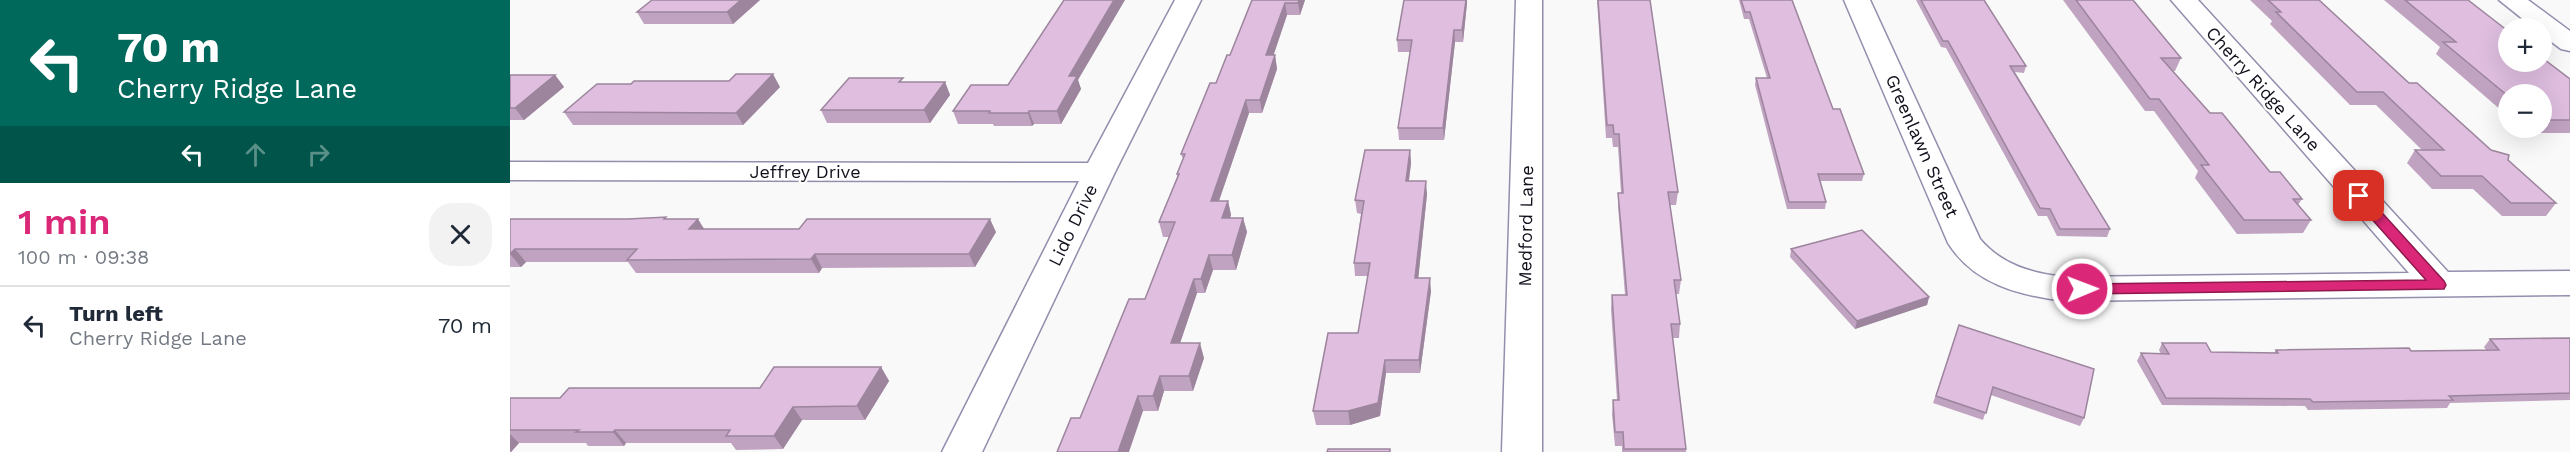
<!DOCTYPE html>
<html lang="en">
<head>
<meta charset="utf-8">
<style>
	:root { --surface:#fff; --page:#f2f2f3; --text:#1f2937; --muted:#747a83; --line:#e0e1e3; --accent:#db2777 }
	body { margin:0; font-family:"Work Sans",sans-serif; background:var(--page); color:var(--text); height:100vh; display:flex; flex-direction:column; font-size:22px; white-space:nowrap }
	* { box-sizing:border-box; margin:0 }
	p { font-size:20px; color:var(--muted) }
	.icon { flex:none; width:33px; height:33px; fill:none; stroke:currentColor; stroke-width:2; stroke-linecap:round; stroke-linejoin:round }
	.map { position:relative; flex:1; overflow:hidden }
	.side { display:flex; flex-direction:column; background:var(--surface); width:510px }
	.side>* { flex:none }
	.top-card { background:#00695c; color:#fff; overflow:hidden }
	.controls { position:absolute; left:1988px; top:18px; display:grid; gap:12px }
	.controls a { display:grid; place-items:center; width:54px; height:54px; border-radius:50%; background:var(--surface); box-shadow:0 6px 24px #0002; font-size:30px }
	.pin { position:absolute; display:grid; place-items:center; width:51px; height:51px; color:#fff; margin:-26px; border-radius:12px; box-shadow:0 3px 9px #0006 }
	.me { position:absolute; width:66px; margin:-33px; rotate:89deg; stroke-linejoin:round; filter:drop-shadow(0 0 4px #0008) }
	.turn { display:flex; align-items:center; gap:21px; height:126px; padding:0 18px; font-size:27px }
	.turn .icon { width:78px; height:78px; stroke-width:2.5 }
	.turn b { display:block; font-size:42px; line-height:51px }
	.lanes { display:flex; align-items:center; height:57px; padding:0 18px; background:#0003; justify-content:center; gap:30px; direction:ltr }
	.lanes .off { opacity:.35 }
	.round { display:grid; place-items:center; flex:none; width:63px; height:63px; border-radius:24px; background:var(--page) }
	.headline { display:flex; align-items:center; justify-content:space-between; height:102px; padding:0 18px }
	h1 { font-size:36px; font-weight:600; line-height:45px; color:var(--accent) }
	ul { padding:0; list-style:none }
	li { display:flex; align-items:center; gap:18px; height:78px; padding:0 18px; border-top:2px solid var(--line) }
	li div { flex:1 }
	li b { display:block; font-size:22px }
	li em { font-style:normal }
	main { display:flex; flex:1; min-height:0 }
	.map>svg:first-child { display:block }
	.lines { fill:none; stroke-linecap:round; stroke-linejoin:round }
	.minor-casing { stroke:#928ead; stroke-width:3 }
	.minor { fill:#fff; fill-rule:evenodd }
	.wall { fill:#c0a3c1 }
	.shaded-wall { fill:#9c859d }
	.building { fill:#dfbee0; stroke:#9c859d; stroke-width:1.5 }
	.route { fill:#db2777; stroke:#8e194d; stroke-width:1.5 }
	.labels { text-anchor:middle; stroke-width:4.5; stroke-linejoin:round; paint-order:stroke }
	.street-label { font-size:18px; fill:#12101c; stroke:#fff }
</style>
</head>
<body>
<main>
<section class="side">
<div class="top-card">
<div class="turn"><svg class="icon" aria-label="left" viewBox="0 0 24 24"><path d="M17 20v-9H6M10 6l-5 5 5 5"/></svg><div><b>70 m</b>Cherry Ridge Lane</div></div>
<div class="lanes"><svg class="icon" aria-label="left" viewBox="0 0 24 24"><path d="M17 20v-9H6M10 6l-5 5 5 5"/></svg><svg class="icon off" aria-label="ahead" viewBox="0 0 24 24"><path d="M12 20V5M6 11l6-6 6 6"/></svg><svg class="icon off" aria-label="right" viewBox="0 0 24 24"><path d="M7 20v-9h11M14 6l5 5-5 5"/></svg></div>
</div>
<div class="headline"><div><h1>1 min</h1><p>100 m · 09:38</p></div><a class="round"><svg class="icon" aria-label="close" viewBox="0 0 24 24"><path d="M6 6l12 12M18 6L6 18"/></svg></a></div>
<ul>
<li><svg class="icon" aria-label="left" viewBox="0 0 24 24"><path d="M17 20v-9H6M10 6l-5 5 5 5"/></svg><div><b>Turn left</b><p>Cherry Ridge Lane</p></div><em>70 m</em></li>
</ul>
</section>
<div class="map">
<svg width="2060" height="452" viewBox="0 0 2060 452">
	<rect width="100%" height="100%" fill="#f9f9f9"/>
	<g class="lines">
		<!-- minor casing -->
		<g class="minor-casing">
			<g id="minor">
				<path d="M665,0H691L605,172L472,452H432L569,181L0,180V162L578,163Z"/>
				<path d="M1006,0H1032V452H992Z"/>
				<path d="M1334,0H1360L1470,239C1492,265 1521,273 1554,277L1899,273L1661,0H1688L1938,272L2060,271V295L1554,301C1508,295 1464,284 1438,243Z"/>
				<path d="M1989,0H2018L2060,31V51L2051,49L2031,34V28H2024Z"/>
			</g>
		</g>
		<!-- minor -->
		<use href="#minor" class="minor"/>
	</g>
	<!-- wall -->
	<g class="wall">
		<path d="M250,0L223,24H134L127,12Z"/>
		<path d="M742,0H795L790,15H777L763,55H765L767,69L752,113H739L709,201H718L721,215L720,218H733L737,232L726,270H703L695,293H687L670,343L694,358L683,391H654L648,411H633L570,418L635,299L659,237H653L649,222L667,177V174L673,159L671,154L720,55Z"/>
		<path d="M1087,0H1140L1168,192L1166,205H1160L1171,280L1169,294H1166L1170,324L1169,338H1163L1176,449V452H1112V446H1105L1102,414L1103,400H1107L1101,309L1102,295H1115L1108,206V193H1111L1108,147H1103L1102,138H1096Z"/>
		<path d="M1229,0H1282L1323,109L1354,174L1352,181H1310L1316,202L1315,209H1277L1245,85L1246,78H1257L1239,19H1234Z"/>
		<path d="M1406,0H1474L1516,66L1514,73L1505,72L1600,229L1597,237L1547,236L1537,216H1528L1436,48L1431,47Z"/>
		<path d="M1553,0H1623L1671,58L1665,71H1662L1700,113L1760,172L1792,199L1788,205L1801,220L1793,233L1727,234L1685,178L1688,171L1644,111H1635Z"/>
		<path d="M1740,0H1809L1899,83L1981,150L1998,160L2046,203L2036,216H1992L1963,189H1922L1897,163L1905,150H1912L1866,105H1840L1760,24L1762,21Z"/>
		<path d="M1874,0H1958L2060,79V133H2031L2025,128H2031V94H1998V111H1992L1926,54L1930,47Z"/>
		<path d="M957,3L953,42H945L934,140H889L888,128L900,52H888L887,40Z"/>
		<path d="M0,75H45L54,87L14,120H0Z"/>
		<path d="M568,80L571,89L551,124H524L522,126H484L483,124H448L443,111L498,85Z"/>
		<path d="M395,82H435L440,95L420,123H317L311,110Z"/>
		<path d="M270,87L233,125H63L54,112Z"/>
		<path d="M900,150L901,163L899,181L917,194L908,278L921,291L910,373H876L870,416L840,425H806L803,411L848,333L858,276H845L844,263L851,214L847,213L845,200Z"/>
		<path d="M0,219H157L194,229L486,232L465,267L312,268L309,273H126L118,262H16L11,267H0Z"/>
		<path d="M1281,249L1419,297L1417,305L1345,329L1280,257Z"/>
		<path d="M1449,325L1574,418L1570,426L1481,395L1473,420L1423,403Z"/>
		<path d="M2060,338V400L1940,403L1937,408L1798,410L1795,406L1652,405L1627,361L1631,353L1651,354L1649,350L1652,343L1701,352L1764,353L1766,350L1901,351L1976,350L1974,347L1980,339Z"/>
		<path d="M371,367L379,381L355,420H292L273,449L226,450L221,443H116L114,446H78L76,443H9L1,452H0V398H50L250,388Z"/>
	</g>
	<!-- shaded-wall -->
	<g class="shaded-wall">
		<path d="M231,0H250L223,24L217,12Z"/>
		<path d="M604,0H615L568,80L571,89L551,124L547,111L559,76Z"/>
		<path d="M789,0H795L790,15L788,3Z"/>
		<path d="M956,0H957V3L953,42L952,30Z"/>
		<path d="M775,3L777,15L759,69L756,55Z"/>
		<path d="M944,30L945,42L934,140L933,128Z"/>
		<path d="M765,55L767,69L752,113L750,100Z"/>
		<path d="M263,74L270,87L233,125L226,113Z"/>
		<path d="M45,75L54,87L14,120L5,108Z"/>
		<path d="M435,82L440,95L420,123L414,110Z"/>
		<path d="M736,100L739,113L704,215L701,201Z"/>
		<path d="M519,111L524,124L522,126L518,113Z"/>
		<path d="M900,150L901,163L897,194L896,181Z"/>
		<path d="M916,181L917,194L907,291L905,278Z"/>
		<path d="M718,201L721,215L715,233L712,218Z"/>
		<path d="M733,218L737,232L726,270L722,255Z"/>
		<path d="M188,219L196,232L179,229Z"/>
		<path d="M480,219L486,232L465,267L459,254Z"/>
		<path d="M5,249L16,262L11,267L0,254Z"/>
		<path d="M305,254L312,268L309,273L301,259Z"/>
		<path d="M699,255L703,270L695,293L691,279Z"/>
		<path d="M920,278L921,291L910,373L909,360Z"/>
		<path d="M684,279L687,293L665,358L661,343Z"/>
		<path d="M1419,297L1417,305L1345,329L1347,321Z"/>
		<path d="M690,343L694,358L683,391L679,376Z"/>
		<path d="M875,360L876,373L870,416L840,425L838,411Z"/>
		<path d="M371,367L379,381L355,420L347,406Z"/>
		<path d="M650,376L654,391L648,411L643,396Z"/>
		<path d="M628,396L633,411L619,452H608Z"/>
		<path d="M283,407L292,420L273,449L264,436Z"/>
		<path d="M105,430L116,443L114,446L103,432Z"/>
		<path d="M0,434L9,443L1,452H0Z"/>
	</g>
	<!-- building -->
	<g class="building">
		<path d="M142,0H231L217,12H127Z"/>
		<path d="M554,0H604L559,76H567L547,111H519L518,113H479L480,111H443L461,85H498Z"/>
		<path d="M742,0H789L788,3H775L756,55H765L750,100H736L701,201H718L712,218H733L722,255H699L691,279H684L661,343H690L679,376H650L643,396H628L608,452H547L561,418H570L619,299H635L665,222H649L669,174H667L675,154H671L700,83H706L717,55H720Z"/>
		<path d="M894,0H956L952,30H944L933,128H888L902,40H887Z"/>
		<path d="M1088,0H1140L1168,192H1158L1171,280H1164L1170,324H1161L1176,449H1114L1113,432H1105L1103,400H1109L1102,295H1117L1108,193H1113L1109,134H1104L1103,125H1097Z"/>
		<path d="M1231,0H1282L1323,109H1330L1354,174H1308L1316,202H1279L1246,78H1260L1240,12H1235Z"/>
		<path d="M1411,0H1474L1516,66H1500L1600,229H1550L1540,209L1530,208L1438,41H1433Z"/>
		<path d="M1566,0H1623L1671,58H1651L1700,113H1712L1760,172H1770L1792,199H1783L1801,220H1734L1691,165H1699L1649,99H1640Z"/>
		<path d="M1758,0H1809L1899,83H1907L1981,150L1999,155L1998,160L2046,203H2001L1972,176H1931L1905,150H1934L1873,92H1847L1766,12H1771Z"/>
		<path d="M1895,0H1958L1998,31V62H2031V57L2060,79V120H2040L2031,112V94H1998V96L1933,42H1946Z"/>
		<path d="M226,74H263L226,113L54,112L87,84H121L124,81H219Z"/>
		<path d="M0,75H45L5,108H0Z"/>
		<path d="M339,78H393L389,82H435L414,110H311Z"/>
		<path d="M855,150H900L896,181H916L905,278H920L909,360H875L868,403L838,411H803L818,333H848L860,263H844L854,201L845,200Z"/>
		<path d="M156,217L154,219H188L179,229H289L297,219H480L459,254H305L301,259L117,260L127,249H5L0,254V219H118Z"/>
		<path d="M1352,230L1419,297L1347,321L1281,249Z"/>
		<path d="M1449,325L1584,369L1574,418L1483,387L1476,413L1426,396Z"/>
		<path d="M2060,338V393L1939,396L1943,400L1803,402L1800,399L1656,398L1631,353L1659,354L1652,343H1696L1701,352L1768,353L1766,350L1899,348L1901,351L1989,350L1980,339Z"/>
		<path d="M264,367H371L347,406L283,407L264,436H216L220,430H105L103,432H66L69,430H0V398H50L59,388H250Z"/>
		<path d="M818,449H880V452H817Z"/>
	</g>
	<!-- route -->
	<path class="route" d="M1849,192L1854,193L1934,281L1936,285L1934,289L1572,294L1564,289L1572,284L1916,280L1844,199L1842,196Z"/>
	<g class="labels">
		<!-- street labels -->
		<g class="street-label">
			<text transform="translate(1753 89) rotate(48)" y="6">Cherry Ridge Lane</text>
			<text transform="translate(1412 146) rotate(66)" y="6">Greenlawn Street</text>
			<text x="295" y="178">Jeffrey Drive</text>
			<text transform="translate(563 225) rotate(-64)" y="6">Lido Drive</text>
			<text transform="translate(1016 226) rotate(-89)" y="6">Medford Lane</text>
		</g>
	</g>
</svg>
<div class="controls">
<a>+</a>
<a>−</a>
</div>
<div class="pin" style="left:1849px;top:196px;background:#d93025"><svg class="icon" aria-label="arrive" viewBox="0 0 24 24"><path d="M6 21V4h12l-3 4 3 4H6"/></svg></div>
<svg class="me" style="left:1572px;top:289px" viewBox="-20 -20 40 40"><circle r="17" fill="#db2777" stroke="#fff" stroke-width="3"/><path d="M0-11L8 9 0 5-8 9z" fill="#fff"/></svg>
</div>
</main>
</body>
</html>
